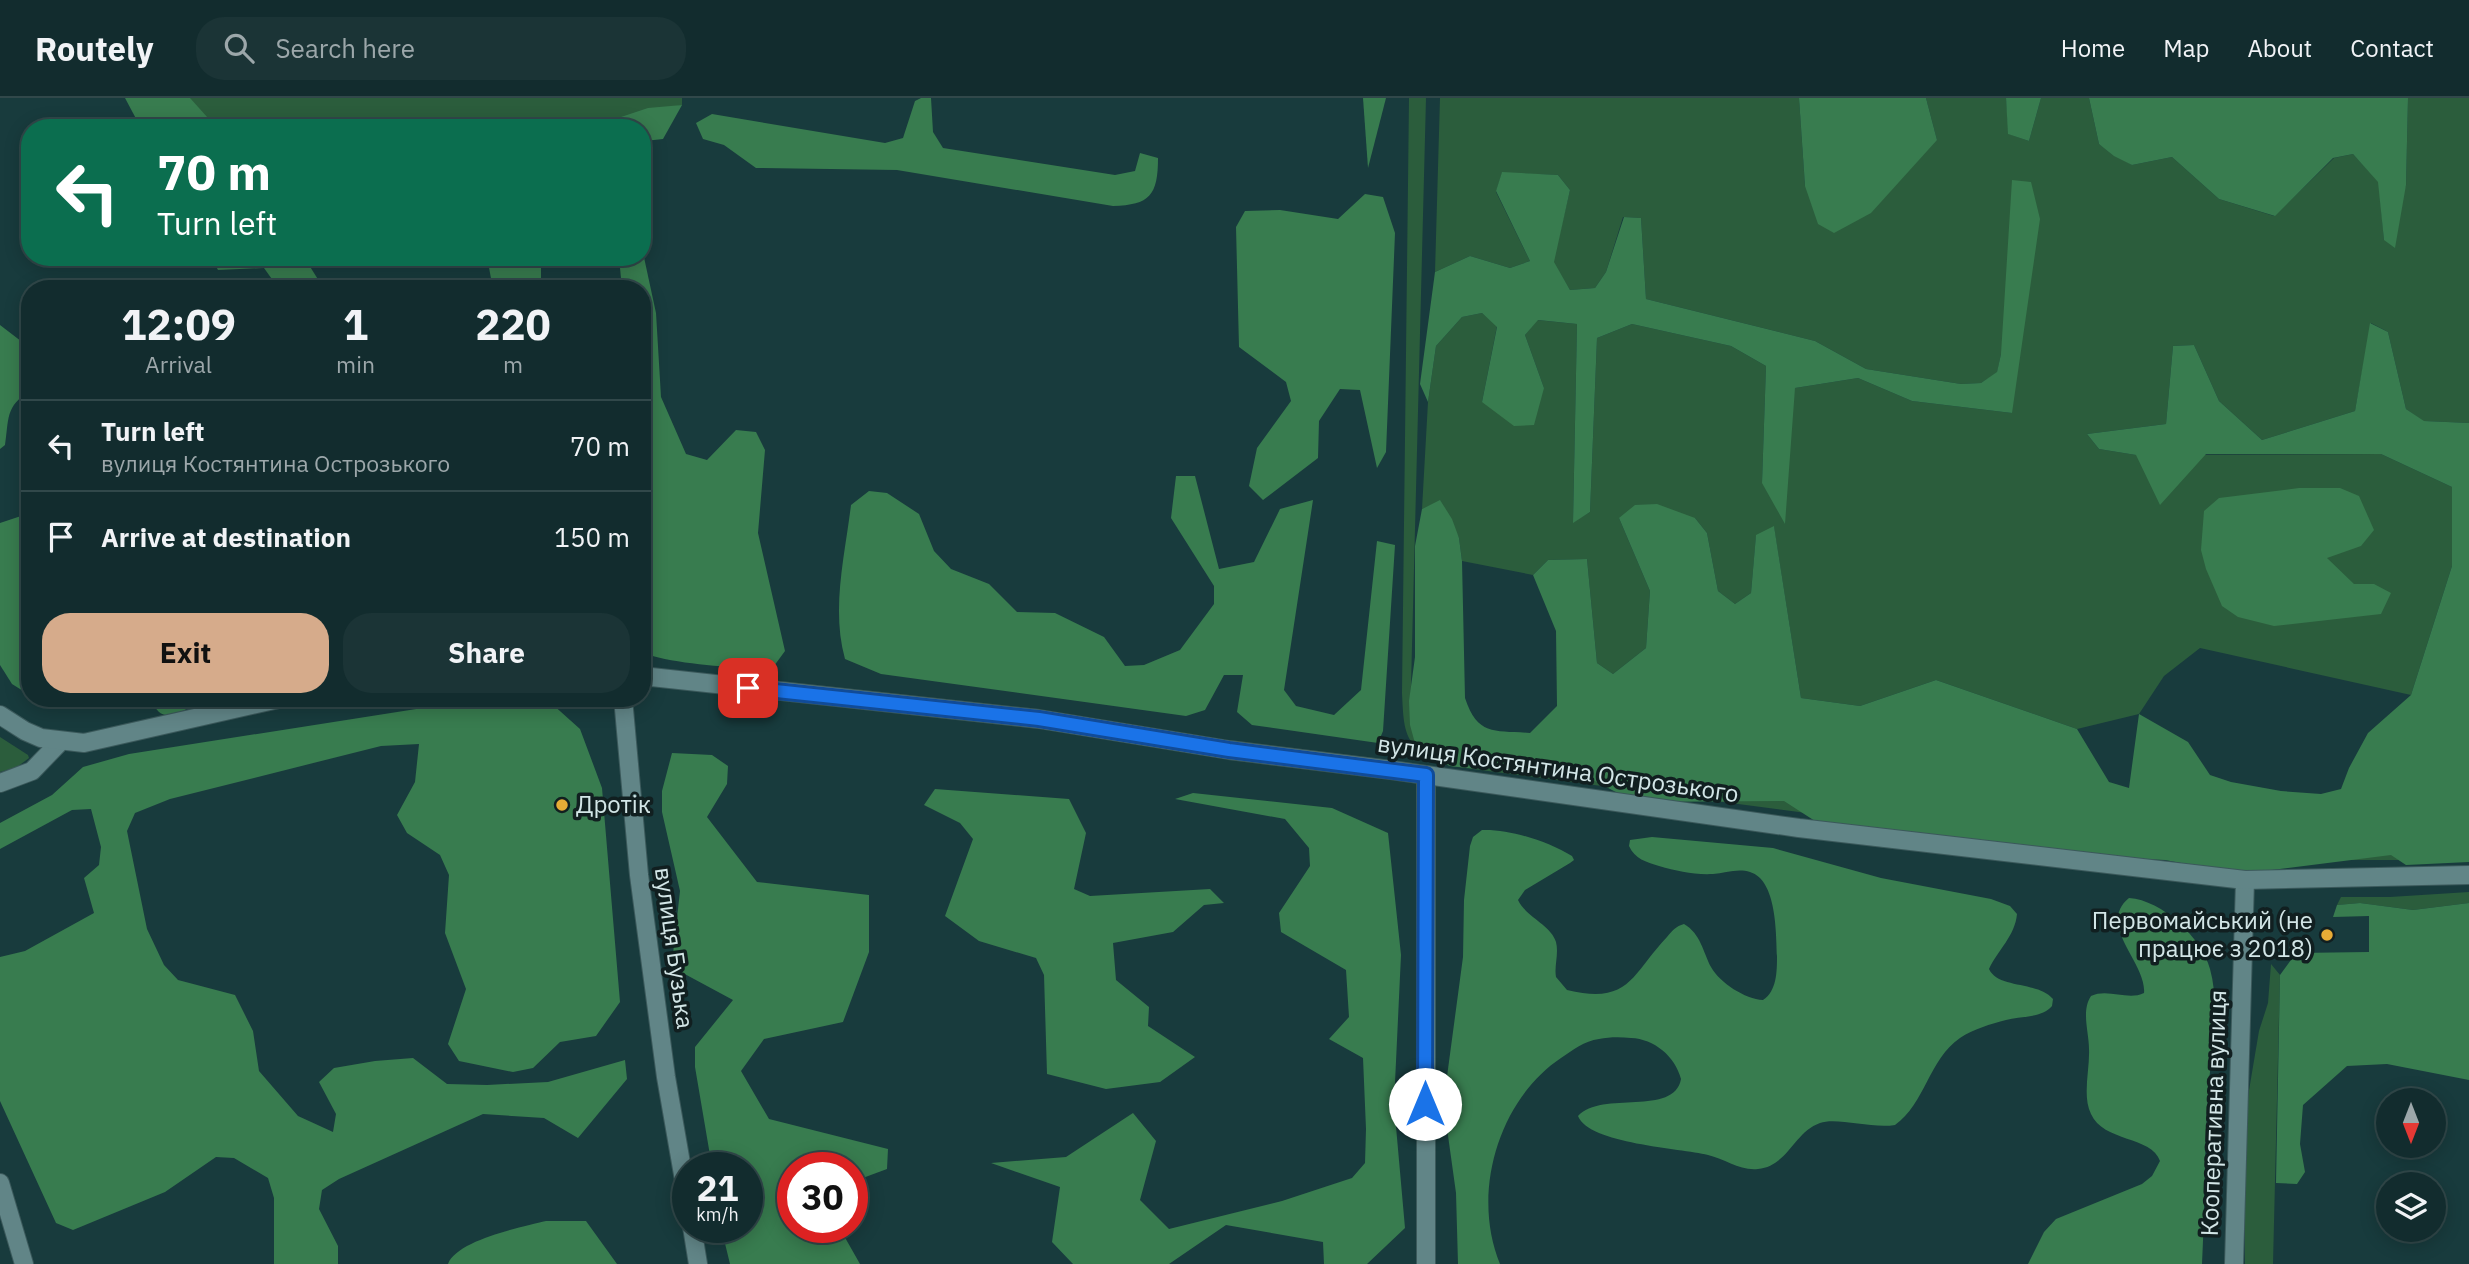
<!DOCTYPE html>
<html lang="en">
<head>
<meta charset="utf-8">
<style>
	:root { --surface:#122c2e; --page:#1b3436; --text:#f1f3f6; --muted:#9ca7aa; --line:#31484a; --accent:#d6ab8b }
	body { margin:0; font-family:"IBM Plex Sans",sans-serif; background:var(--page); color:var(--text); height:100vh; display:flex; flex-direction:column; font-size:26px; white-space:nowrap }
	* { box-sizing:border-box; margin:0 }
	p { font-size:23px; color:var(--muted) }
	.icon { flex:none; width:38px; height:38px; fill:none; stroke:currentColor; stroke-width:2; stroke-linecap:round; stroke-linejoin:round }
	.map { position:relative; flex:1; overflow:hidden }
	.side { position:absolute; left:21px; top:182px; width:630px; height:427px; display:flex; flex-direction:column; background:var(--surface); border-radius:28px; box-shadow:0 4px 18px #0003,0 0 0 2px var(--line) }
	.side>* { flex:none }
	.top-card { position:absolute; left:21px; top:21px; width:630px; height:147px; border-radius:28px; box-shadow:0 4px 18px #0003,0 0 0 2px var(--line); background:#0b6e4f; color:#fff; overflow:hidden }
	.needle { width:46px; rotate:180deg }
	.fabs { position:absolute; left:2376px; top:990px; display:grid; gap:14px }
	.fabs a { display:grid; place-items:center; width:70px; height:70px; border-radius:50%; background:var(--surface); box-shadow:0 4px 18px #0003,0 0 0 2px var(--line); font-size:35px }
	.speed { position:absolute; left:672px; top:1054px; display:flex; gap:14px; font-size:35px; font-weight:700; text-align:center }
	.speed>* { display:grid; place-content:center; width:91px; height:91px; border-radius:50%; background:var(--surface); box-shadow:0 4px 18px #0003,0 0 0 2px var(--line); line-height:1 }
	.speed small { font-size:18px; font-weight:400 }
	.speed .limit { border:10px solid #d22; background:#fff; color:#111 }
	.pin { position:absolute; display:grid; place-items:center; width:60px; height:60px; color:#fff; margin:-30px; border-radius:14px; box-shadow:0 4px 10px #0006 }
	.me { position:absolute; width:77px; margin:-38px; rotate:0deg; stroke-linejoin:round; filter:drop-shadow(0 0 5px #0008) }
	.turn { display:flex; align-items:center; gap:24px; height:147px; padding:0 21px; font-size:32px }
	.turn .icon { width:91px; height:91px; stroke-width:2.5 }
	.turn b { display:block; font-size:49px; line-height:60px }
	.eta { display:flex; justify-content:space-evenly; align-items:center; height:119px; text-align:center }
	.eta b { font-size:42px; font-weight:800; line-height:49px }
	.button { display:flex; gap:14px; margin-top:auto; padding:14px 21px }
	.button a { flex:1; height:80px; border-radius:28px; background:var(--accent); color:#111; font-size:28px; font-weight:800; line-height:80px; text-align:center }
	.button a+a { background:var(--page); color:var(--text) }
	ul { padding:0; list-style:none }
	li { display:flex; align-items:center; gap:21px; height:91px; padding:0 21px; border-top:2px solid var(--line) }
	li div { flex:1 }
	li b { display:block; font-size:26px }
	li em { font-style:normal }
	header { display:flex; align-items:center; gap:42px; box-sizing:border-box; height:98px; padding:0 35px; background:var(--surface); border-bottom:2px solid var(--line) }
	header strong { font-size:33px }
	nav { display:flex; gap:38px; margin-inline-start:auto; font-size:24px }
	.search { width:490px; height:63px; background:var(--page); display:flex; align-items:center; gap:18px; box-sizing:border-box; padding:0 24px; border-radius:28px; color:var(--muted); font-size:26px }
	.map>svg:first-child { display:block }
	.green { fill:#2b5d3c }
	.forest { fill:#387c4f }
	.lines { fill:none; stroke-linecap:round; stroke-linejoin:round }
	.street-casing { stroke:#3b595b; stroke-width:20 }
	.secondary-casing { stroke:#3b595b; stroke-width:20 }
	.street { stroke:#618587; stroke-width:18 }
	.secondary { stroke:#618587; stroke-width:18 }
	.route-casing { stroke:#114b97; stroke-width:18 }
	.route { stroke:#1a73e8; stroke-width:12 }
	.poi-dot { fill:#e7ac36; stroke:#111f20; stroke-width:2.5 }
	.labels { text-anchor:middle; stroke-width:7; stroke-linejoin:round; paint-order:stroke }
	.street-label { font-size:24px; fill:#d3e6e7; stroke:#111f20 }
	.poi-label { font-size:24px; fill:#d3e6e7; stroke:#111f20; text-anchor:start }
</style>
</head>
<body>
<header>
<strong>Routely</strong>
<div class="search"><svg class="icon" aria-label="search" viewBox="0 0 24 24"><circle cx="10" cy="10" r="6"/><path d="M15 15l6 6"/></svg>Search here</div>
<nav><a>Home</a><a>Map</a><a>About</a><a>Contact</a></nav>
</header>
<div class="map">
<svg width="2469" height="1166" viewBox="0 0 2469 1166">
	<rect width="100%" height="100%" fill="#183b3d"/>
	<!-- green -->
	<g class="green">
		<path d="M163,0H682V7L581,30H189Z"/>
		<path d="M1409,0H1426L1410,627L2461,762H2223L1950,734L1450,668C1405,649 1404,640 1402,595Z"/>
		<path d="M1440,0H1799L1805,88L1937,42L1926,0H2006L2009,36L2029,43L2041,0H2089L2099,46L2132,67L2172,59L2219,101L2274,118L2334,60L2353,56L2379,84L2384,142L2406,87L2408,0H2469V325L2423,323L2406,311L2388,234L2371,225L2355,313L2262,342L2219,303L2194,247L2173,248L2166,326L2087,336L2099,351L2136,357L2381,356L2452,389V468L2411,597L2200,550L2164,578L2139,616L2077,631L1936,582L1860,608L1801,600L1774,429L1756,438L1751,495L1735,506L1718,493L1707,435L1695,420H1619L1650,493L1646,550L1613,576L1597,565L1587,461L1548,462L1533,477L1462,463L1459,440L1440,403L1422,411L1428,304L1436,248L1462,219L1482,215L1497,228L1482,304L1544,290L1525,237L1537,222L1577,226L1573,424L1590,414L1597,240L1632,226L1731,248L1766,268L1762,385L1795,290L1858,280L1912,303L2012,315L2001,256L1997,275L1981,285L1961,286L1866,271L1815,243L1646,201L1641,120L1623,119L1606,174L1595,190L1570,192L1553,164L1570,92L1558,77L1502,75L1496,94L1530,163L1510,170L1470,158L1435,174Z"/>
		<path d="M0,639L28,657L29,660L17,669L0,674Z"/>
		<path d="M2469,794V805L2413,812L2360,805L2337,807L2341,799H2390Z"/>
		<path d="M2271,866L2280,877L2273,1166H2245V1016L2259,933L2268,905Z"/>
	</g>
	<!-- forest -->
	<g class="forest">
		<path d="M125,0H190L217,30H141Z"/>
		<path d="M921,0H931L933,34L943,50L1115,77L1135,73L1140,55L1158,60C1158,97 1150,107 1113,108L897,72L756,70L724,47L703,41L696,25L712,16L885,45L903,40L915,3Z"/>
		<path d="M1363,0H1386L1368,70Z"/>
		<path d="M1799,0H1926L1937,42L1871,115L1834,135L1818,126L1805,88Z"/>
		<path d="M2006,0H2041L2029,43L2008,36Z"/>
		<path d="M2089,0H2408L2406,87L2395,150L2384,142L2378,84L2353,56L2333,60L2275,118L2219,101L2172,59L2132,67L2114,58L2099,46Z"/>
		<path d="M682,7L663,41L645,43L642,47V30H555L612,22L648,10Z"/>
		<path d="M1502,74L1558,77L1570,92L1554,164L1570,192L1595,190L1606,174L1624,119L1641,120L1646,201L1815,243L1866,271L1961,286L1981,285L1997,274L2001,256L2012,82L2031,84L2040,121L2012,315L1912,303L1858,280L1795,290L1785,426L1762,385L1766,268L1731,248L1632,226L1597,240L1590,414L1573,425L1577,226L1538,222L1525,237L1544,290L1534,327L1514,328L1482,304L1497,229L1482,215L1462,219L1436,248L1428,304L1420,286L1435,174L1470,158L1510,170L1530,163L1496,93Z"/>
		<path d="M1365,96L1383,99L1395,135L1386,354L1377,370L1360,292L1340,291L1319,323L1318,360L1263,402L1249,388L1257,350L1291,303L1286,284L1239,249L1236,129L1245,113L1280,112L1338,121Z"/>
		<path d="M642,150L656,215L661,299L686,356L707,362L736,332L756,334L765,352L758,435L785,553L774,568C740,572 675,566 642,555V480L651,424L642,396V191H622L619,159H642Z"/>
		<path d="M211,159H304L324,191H279L264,170L218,172Z"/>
		<path d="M487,159H541V191H493Z"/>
		<path d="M2370,225L2388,234L2406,311L2424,323L2469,325V764L2406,767L2391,757L2239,776L2165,762L1887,750L1849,745L1784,703L1635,704L1587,679L1525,667L1478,671L1450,668L1432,660L1416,649L1410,627L1409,603L1415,559V448L1422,411L1440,402L1452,421L1459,440L1462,463L1465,600C1478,639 1495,632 1530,635L1557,608L1556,533L1533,477L1548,462L1587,461L1597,565L1613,576L1646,550L1650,493L1619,420L1635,407L1657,406L1695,420L1707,435L1718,493L1735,506L1751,495L1756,437L1774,428L1801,600L1860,608L1936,582L2077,631L2109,684L2129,690L2139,616L2188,644L2210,677L2231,684L2281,693L2321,696L2341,691L2349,670L2368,635L2411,597L2452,468V389L2381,356H2206L2160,407L2136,357L2099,351L2087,336L2166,326L2173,248L2194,247L2219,303L2262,342L2355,313Z"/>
		<path d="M0,227L30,250V294C5,307 9,322 5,347L0,351Z"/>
		<path d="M1176,378H1195L1219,471L1254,464L1280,411L1313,402L1284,592L1296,608L1334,617L1361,592L1377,443L1395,447L1383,633L1378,645L1252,627L1237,614L1243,577H1224L1205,612L1186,618L881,576L845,561C831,511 845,457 851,407L869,393L887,395L919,416L934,453L951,471L989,486L1017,514L1055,515L1104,539L1125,568L1144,567L1180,552L1214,506V488L1171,420Z"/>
		<path d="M2299,390H2340L2359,398L2374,432L2361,448L2327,460L2354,486H2374L2391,495L2381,516L2274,528L2238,519L2222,508L2206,471L2201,452L2204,413L2219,400Z"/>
		<path d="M30,415V596H28L12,586L0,567V425Z"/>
		<path d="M150,600H193L191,609C171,618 161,625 150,600Z"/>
		<path d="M551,605L580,631L602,690L620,904L596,938L560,944L533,970L513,974L459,963L448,946L466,891L445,835L449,777L440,757L407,735L397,717L415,684L419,646L381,648L170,701L135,715L127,733L147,831L164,867L178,882L235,897L253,933L259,973L298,1018L333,1034L336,1016L319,984L334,970L375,963L413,960L447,986L487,987L548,984L625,962L627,981L578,1040L544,1020L483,1016L339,1081L322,1092L319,1111L338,1148V1166H274V1100L268,1080L234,1060L216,1059L165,1094L73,1132L56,1125L0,1003V859L25,853L94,815L84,780L99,767L101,749L91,711L72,712L0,751V725L52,697L83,669L129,656L448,606Z"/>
		<path d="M672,655L712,657L728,668L727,686L707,719L757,784L869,797V854L843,924L764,941L741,973L769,1021L888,1051L887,1071L852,1084V1069H793V1129H839L860,1166H730L721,1129H747V1069H712L695,969V949L733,902L681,874L673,856L680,793L662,714V693Z"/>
		<path d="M935,691L1069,701L1086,735L1074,791L1090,798L1210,791L1224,805L1204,807L1173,834L1113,845L1116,882L1149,909L1148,928L1195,959L1160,984L1106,991L1047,976L1044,877L1036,860L979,843L945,818L973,741L960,725L924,707Z"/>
		<path d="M1193,695L1332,710L1388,735L1401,857L1394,1006L1405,1130L1367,1166H1324L1323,1144L1226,1127L1169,1166H1073L1052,1144L1060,1089L991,1065L1066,1059L1133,1015L1156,1043L1140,1102L1169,1131L1282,1103L1352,1080L1365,1065L1366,1031L1363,960L1329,941L1349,919L1346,872L1281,834L1279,815L1310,768L1309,750L1285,721L1175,701Z"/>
		<path d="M1482,732C1510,731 1547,743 1572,758L1574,762L1570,765L1525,792L1518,802C1526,819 1551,827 1556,844C1559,856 1554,868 1556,879L1567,892C1630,907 1631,877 1667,839C1672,833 1676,828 1684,826C1701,836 1703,854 1711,869C1720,885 1745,901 1763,902C1777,893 1777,873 1777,858C1776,836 1777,782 1750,774C1738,770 1725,775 1713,776C1694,777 1677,773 1659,768C1646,764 1635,761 1629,748L1630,742L1652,739L1773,750L1881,780L1991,801L2010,808L2017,816C2015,838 1998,852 1989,871C1998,891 2038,883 2053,901L2052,908C2042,920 2021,918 2006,922C1991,926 1973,931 1960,940C1929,961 1925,1006 1895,1027C1872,1031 1837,1019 1820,1025C1794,1034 1788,1068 1758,1071C1740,1073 1725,1061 1708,1057C1680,1050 1589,1046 1578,1018C1602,992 1674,1019 1681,981C1675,958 1654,941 1631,940C1620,939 1609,939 1599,941C1584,943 1573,952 1561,960C1498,1002 1471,1096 1500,1166H1458L1456,1095L1445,1016L1446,986L1463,859L1464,802L1470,748L1473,739Z"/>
		<path d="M2129,800C2162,802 2202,840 2210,871C2221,911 2210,958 2208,999C2204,1055 2205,1110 2202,1166H2028L2044,1134L2056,1121L2142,1086L2152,1078L2160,1063C2152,1038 2103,1044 2091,1016C2082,998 2090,971 2089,951C2089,934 2081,913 2091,898C2108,890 2128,903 2144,895C2147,865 2096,827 2129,800Z"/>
		<path d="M2360,805L2413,812L2469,805V982L2387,966L2347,968L2303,1007L2300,1046L2305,1074L2297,1086L2276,1085L2280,877L2296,855L2369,854V818L2333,819L2337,807Z"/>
		<path d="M546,1123H586L617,1166H448C457,1142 522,1129 546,1123Z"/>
	</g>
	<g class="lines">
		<!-- street casing -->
		<g class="street-casing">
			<g id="street">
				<path d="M623,600L639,777L666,979L688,1105"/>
				<path d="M0,685L32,673L60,644"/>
				<path d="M0,1085L24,1166"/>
				<path d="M692,1129L698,1166"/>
				<path d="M1426,1166V677"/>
				<path d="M2234,1166L2245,782"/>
			</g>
		</g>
		<!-- secondary casing -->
		<g class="secondary-casing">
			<g id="secondary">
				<path d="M642,578L1039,621L1229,652L1391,672L1799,730L2245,782L2469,777"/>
				<path d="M0,617L25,633L41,640L84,645L283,600"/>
			</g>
		</g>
		<!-- street -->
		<use href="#street" class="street"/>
		<!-- secondary -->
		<use href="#secondary" class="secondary"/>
	</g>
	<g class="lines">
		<!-- route casing -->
		<g class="route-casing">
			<path id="route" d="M748,590L1039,621L1229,652L1426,677L1425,1006"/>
		</g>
		<!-- route -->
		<use href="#route" class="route"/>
	</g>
	<!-- markers -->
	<g class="poi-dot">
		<circle cx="562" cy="707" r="7"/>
		<circle cx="2327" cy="837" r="7"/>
	</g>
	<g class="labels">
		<!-- street labels -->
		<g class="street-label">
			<text transform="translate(1558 671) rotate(8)" y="8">вулиця Костянтина Острозького</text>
			<text transform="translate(674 850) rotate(82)" y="8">вулиця Бузька</text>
			<text transform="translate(2214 1015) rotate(-88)" y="8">Кооперативна вулиця</text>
		</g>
		<!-- poi labels -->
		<g class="poi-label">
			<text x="576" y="715">Дротік</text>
			<text x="2313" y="831" text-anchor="end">Первомайський (не<tspan x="2313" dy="28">працює з 2018)</tspan></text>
		</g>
	</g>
</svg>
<div class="fabs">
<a><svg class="needle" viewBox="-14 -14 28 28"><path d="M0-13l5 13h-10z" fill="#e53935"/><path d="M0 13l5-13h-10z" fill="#9ca7aa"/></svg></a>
<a><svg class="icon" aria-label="layers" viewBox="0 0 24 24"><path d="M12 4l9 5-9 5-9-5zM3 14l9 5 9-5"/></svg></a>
</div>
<div class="speed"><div>21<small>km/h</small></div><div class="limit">30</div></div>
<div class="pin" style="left:748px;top:590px;background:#d93025"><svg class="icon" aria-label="arrive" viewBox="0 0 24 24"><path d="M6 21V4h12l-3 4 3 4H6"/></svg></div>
<svg class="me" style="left:1425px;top:1006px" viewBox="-20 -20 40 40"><circle r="19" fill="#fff"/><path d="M0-13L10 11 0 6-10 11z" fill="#1a73e8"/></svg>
<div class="top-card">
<div class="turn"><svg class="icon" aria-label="left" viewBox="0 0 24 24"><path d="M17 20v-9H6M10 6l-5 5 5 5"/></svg><div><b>70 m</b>Turn left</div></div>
</div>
<section class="side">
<div class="eta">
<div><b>12:09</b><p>Arrival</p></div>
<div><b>1</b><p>min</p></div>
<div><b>220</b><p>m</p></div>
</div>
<ul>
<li><svg class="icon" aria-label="left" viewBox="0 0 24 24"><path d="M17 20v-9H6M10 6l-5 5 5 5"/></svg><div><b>Turn left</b><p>вулиця Костянтина Острозького</p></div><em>70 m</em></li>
<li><svg class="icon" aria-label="arrive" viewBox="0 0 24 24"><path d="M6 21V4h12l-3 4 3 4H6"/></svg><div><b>Arrive at destination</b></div><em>150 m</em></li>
</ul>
<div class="button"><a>Exit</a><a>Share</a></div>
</section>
</div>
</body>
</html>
